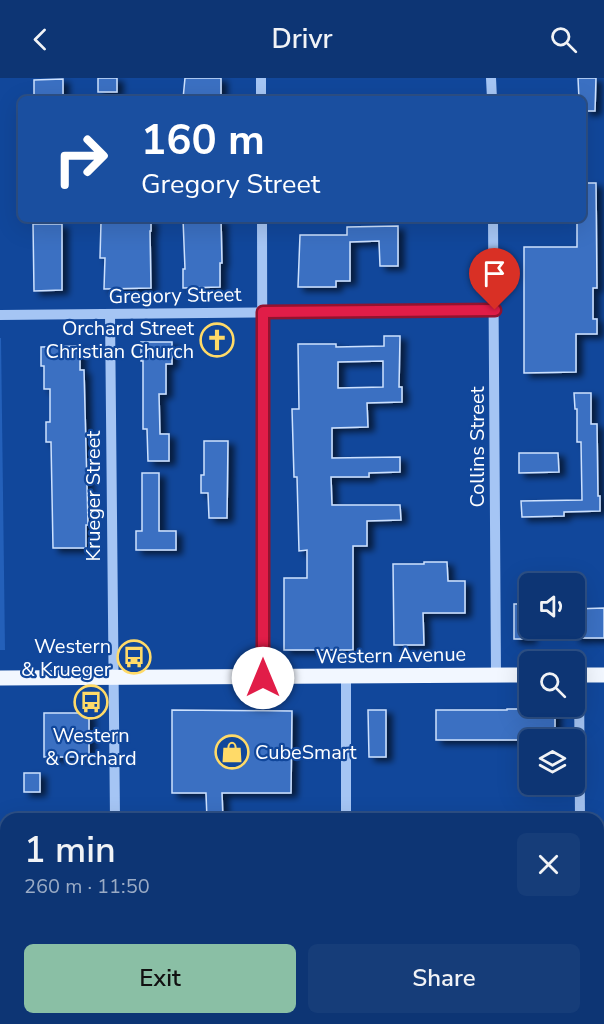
<!DOCTYPE html>
<html lang="en">
<head>
<meta charset="utf-8">
<style>
	:root { --surface:#0d3574; --page:#163d79; --text:#f1f3f6; --muted:#9aabc5; --line:#2d5086; --accent:#8abfa5 }
	body { margin:0; font-family:"Nunito Sans",sans-serif; background:var(--page); color:var(--text); height:100vh; display:flex; flex-direction:column; font-size:22px; white-space:nowrap }
	* { box-sizing:border-box; margin:0 }
	p { font-size:20px; color:var(--muted) }
	.icon { flex:none; width:33px; height:33px; fill:none; stroke:currentColor; stroke-width:2; stroke-linecap:round; stroke-linejoin:round }
	.map { position:relative; flex:1; overflow:hidden }
	.details { position:absolute; left:0px; top:735px; width:604px; height:212px; display:flex; flex-direction:column; background:var(--surface); border-radius:18px 18px 0 0; box-shadow:0 6px 24px #0002,0 0 0 2px var(--line) }
	.details>* { flex:none }
	.banner { position:absolute; left:18px; top:18px; width:568px; height:126px; border-radius:9px; box-shadow:0 6px 24px #0002,0 0 0 2px var(--line); background:#1a4fa0; color:#fff; overflow:hidden }
	.tools { position:absolute; left:519px; top:495px; display:grid; gap:12px }
	.tools a { display:grid; place-items:center; width:66px; height:66px; border-radius:9px; background:var(--surface); box-shadow:0 6px 24px #0002,0 0 0 2px var(--line); font-size:30px }
	.pin { position:absolute; display:grid; place-items:center; width:51px; height:51px; color:#fff; margin:-62px -26px; border-radius:50% 50% 50% 0; rotate:-45deg; box-shadow:0 0 6px #0007 }
	.pin .icon { rotate:45deg }
	.me { position:absolute; width:66px; margin:-33px; rotate:0deg; stroke-linejoin:round; filter:drop-shadow(0 0 4px #0008) }
	.turn { display:flex; align-items:center; gap:21px; height:126px; padding:0 24px; font-size:27px }
	.turn .icon { width:78px; height:78px; stroke-width:2.5 }
	.turn b { display:block; font-size:42px; line-height:51px }
	.round { display:grid; place-items:center; flex:none; width:63px; height:63px; border-radius:9px; background:var(--page) }
	.overview { display:flex; align-items:center; justify-content:space-between; height:102px; padding:0 24px }
	h1 { font-size:36px; font-weight:600; line-height:45px }
	.action { display:flex; gap:12px; margin-top:auto; padding:12px 24px }
	.action a { flex:1; height:69px; border-radius:9px; background:var(--accent); color:#111; font-size:24px; font-weight:600; line-height:69px; text-align:center }
	.action a+a { background:var(--page); color:var(--text) }
	header { display:flex; justify-content:space-between; align-items:center; height:78px; padding:0 24px; background:var(--surface); font-size:27px; font-weight:600 }
	.map>svg:first-child { display:block }
	.green { fill:#2460b9 }
	.building { fill:#3a70c2; stroke:#cde1fe; stroke-width:1.5; fill-rule:evenodd; filter:url(#shadow) }
	.lines { fill:none; stroke-linecap:round; stroke-linejoin:round }
	.minor { stroke:#a5c5f4; stroke-width:10 }
	.major { stroke:#f2f7ff; stroke-width:15 }
	.route-casing { stroke:#92132f; stroke-width:15 }
	.route { stroke:#e11d48; stroke-width:10 }
	.labels { text-anchor:middle; stroke-width:4.5; stroke-linejoin:round; paint-order:stroke }
	.street-label { font-size:20px; fill:#fff; stroke:#11479b }
	.poi-label { font-size:20px; fill:#fff; stroke:#11479b; text-anchor:end }
</style>
</head>
<body>
<header><svg class="icon" aria-label="back" viewBox="0 0 24 24"><path d="M15 5l-7 7 7 7"/></svg>Drivr<svg class="icon" aria-label="search" viewBox="0 0 24 24"><circle cx="10" cy="10" r="6"/><path d="M15 15l6 6"/></svg></header>
<div class="map">
<svg width="604" height="946" viewBox="0 0 604 946">
	<defs>
		<filter id="shadow"><feDropShadow dx="6" dy="4" stdDeviation="3" flood-color="#0009"/></filter>
	</defs>
	<rect width="100%" height="100%" fill="#11479b"/>
	<!-- green -->
	<path class="green" d="M0,260H1L5,572H0Z"/>
	<!-- building -->
	<g class="building">
		<rect x="98" y="0" width="19" height="14"/>
		<path d="M185,0H221V21H183Z"/>
		<path d="M578,0H596L595,33H584V21H579Z"/>
		<path d="M63,1V19L34,20V2Z"/>
		<path d="M584,105H596L597,210H593V241H597V256H576V294L524,295V169H577V141H584Z"/>
		<path d="M135,141H151V153H150L151,210L104,211L105,180H100L101,144L136,143Z"/>
		<path d="M183,141H221L222,185H220V209L183,210V191H185Z"/>
		<path d="M33,146H62V212L34,213Z"/>
		<path d="M398,148V188H380L379,163L350,164V203H336V209H298L300,157H347V149Z"/>
		<path d="M384,258H400L399,309H402V324L367,325L368,349L332,350V380L400,379V394L369,395V399H331L332,427H400L401,442L367,443V468H353V572H284V500H307V472L299,473L297,399H294L292,331H299L298,266H336V269L384,268ZM383,283V309L338,310V284Z"/>
		<path d="M141,264H172V286H166V316H159L160,356H169V383H148L147,351H143V283H141Z"/>
		<path d="M80,268V292H84L88,447H86V470H53L51,364H46V344H50V311H44V288H41V269Z"/>
		<path d="M574,315H591V346H597L598,418H600V433L564,434V438L522,439L521,423L582,422L581,364H577V331H575Z"/>
		<path d="M204,363H228L227,440H209L208,415H201V397H204Z"/>
		<path d="M519,375H558L559,394L519,395Z"/>
		<path d="M142,395H159V453H176V472H136V453H142Z"/>
		<path d="M424,484H447L448,503H465V535H423L424,567H394L393,486H424Z"/>
		<rect x="514" y="526" width="16" height="35"/>
		<path d="M604,530V560H574V531Z"/>
		<path d="M526,628H555V662H436V632H507V631H526Z"/>
		<path d="M172,632L292,633L291,715H222L223,741H207L206,715H172Z"/>
		<path d="M368,632H386V679H369Z"/>
		<rect x="44" y="635" width="45" height="44"/>
		<rect x="24" y="695" width="16" height="19"/>
	</g>
	<g class="lines">
		<!-- minor -->
		<g class="minor">
			<path d="M261,0V21"/>
			<path d="M491,0L492,21"/>
			<path d="M262,141L263,599"/>
			<path d="M493,141L496,597"/>
			<path d="M110,236L115,741"/>
			<path d="M0,237L495,232"/>
			<path d="M579,597L580,741"/>
			<path d="M346,599V741"/>
			<path d="M115,940V946"/>
			<path d="M348,940V946"/>
			<path d="M581,940V946"/>
		</g>
		<!-- major -->
		<g class="major">
			<path d="M574,597H604"/>
			<path d="M0,600L530,597"/>
		</g>
	</g>
	<g class="lines">
		<!-- route casing -->
		<g class="route-casing">
			<path id="route" d="M263,600V234L495,232"/>
		</g>
		<!-- route -->
		<use href="#route" class="route"/>
	</g>
	<!-- icons -->
	<defs>
		<g id="church-ring" transform="scale(1.725)"><circle r="9.5" fill="#11479b" stroke="#ffda68" stroke-width="1.5"/><path d="M-1.2-6h2.4v3.5h3.3v2.4h-3.3V6h-2.4V-.1h-3.3v-2.4h3.3Z" fill="#ffda68"/></g>
		<g id="bus-ring" transform="scale(1.725)"><circle r="9.5" fill="#11479b" stroke="#ffda68" stroke-width="1.5"/><path d="M-5-6H5V4H4V6H2V4H-2V6H-4V4H-5ZM-3.5-4V0h7V-4ZM-3.5 1.2v1.5H-2V1.2ZM2 1.2v1.5H3.5V1.2Z" fill="#ffda68"/></g>
		<g id="shop-ring" transform="scale(1.725)"><circle r="9.5" fill="#11479b" stroke="#ffda68" stroke-width="1.5"/><path d="M-5-2.5h2.3a2.7 3.5 0 0 1 5.4 0H5L5.5 6h-11ZM-1.5-2.5h3a1.5 2.3 0 0 0-3 0Z" fill="#ffda68"/></g>
	</defs>
	<g fill-rule="evenodd">
		<use href="#church-ring" x="217" y="262"/>
		<use href="#bus-ring" x="134" y="579"/>
		<use href="#bus-ring" x="91" y="624"/>
		<use href="#shop-ring" x="232" y="674"/>
	</g>
	<g class="labels">
		<!-- street labels -->
		<g class="street-label">
			<text transform="translate(175 217) rotate(-1)" y="7">Gregory Street</text>
			<text transform="translate(477 369) rotate(-90)" y="7">Collins Street</text>
			<text transform="translate(93 418) rotate(-90)" y="7">Krueger Street</text>
			<text transform="translate(391 577) rotate(-1)" y="7">Western Avenue</text>
		</g>
		<!-- poi labels -->
		<g class="poi-label">
			<text x="194" y="257">Orchard Street<tspan x="194" dy="23">Christian Church</tspan></text>
			<text x="111" y="575">Western<tspan x="111" dy="23">&amp; Krueger</tspan></text>
			<text x="91" y="664" text-anchor="middle">Western<tspan x="91" dy="23">&amp; Orchard</tspan></text>
			<text x="255" y="681" text-anchor="start">CubeSmart</text>
		</g>
	</g>
</svg>
<div class="tools">
<a><svg class="icon" aria-label="sound" viewBox="0 0 24 24"><path d="M4 9h4l5-4v14l-5-4H4zM17 9q2 3 0 6"/></svg></a>
<a><svg class="icon" aria-label="search" viewBox="0 0 24 24"><circle cx="10" cy="10" r="6"/><path d="M15 15l6 6"/></svg></a>
<a><svg class="icon" aria-label="layers" viewBox="0 0 24 24"><path d="M12 4l9 5-9 5-9-5zM3 14l9 5 9-5"/></svg></a>
</div>
<div class="pin" style="left:495px;top:232px;background:#d93025"><svg class="icon" aria-label="arrive" viewBox="0 0 24 24"><path d="M6 21V4h12l-3 4 3 4H6"/></svg></div>
<svg class="me" style="left:263px;top:600px" viewBox="-20 -20 40 40"><circle r="19" fill="#fff"/><path d="M0-13L10 11 0 6-10 11z" fill="#e11d48"/></svg>
<div class="banner">
<div class="turn"><svg class="icon" aria-label="right" viewBox="0 0 24 24"><path d="M7 20v-9h11M14 6l5 5-5 5"/></svg><div><b>160 m</b>Gregory Street</div></div>
</div>
<section class="details">
<div class="overview"><div><h1>1 min</h1><p>260 m · 11:50</p></div><a class="round"><svg class="icon" aria-label="close" viewBox="0 0 24 24"><path d="M6 6l12 12M18 6L6 18"/></svg></a></div>
<div class="action"><a>Exit</a><a>Share</a></div>
</section>
</div>
</body>
</html>
